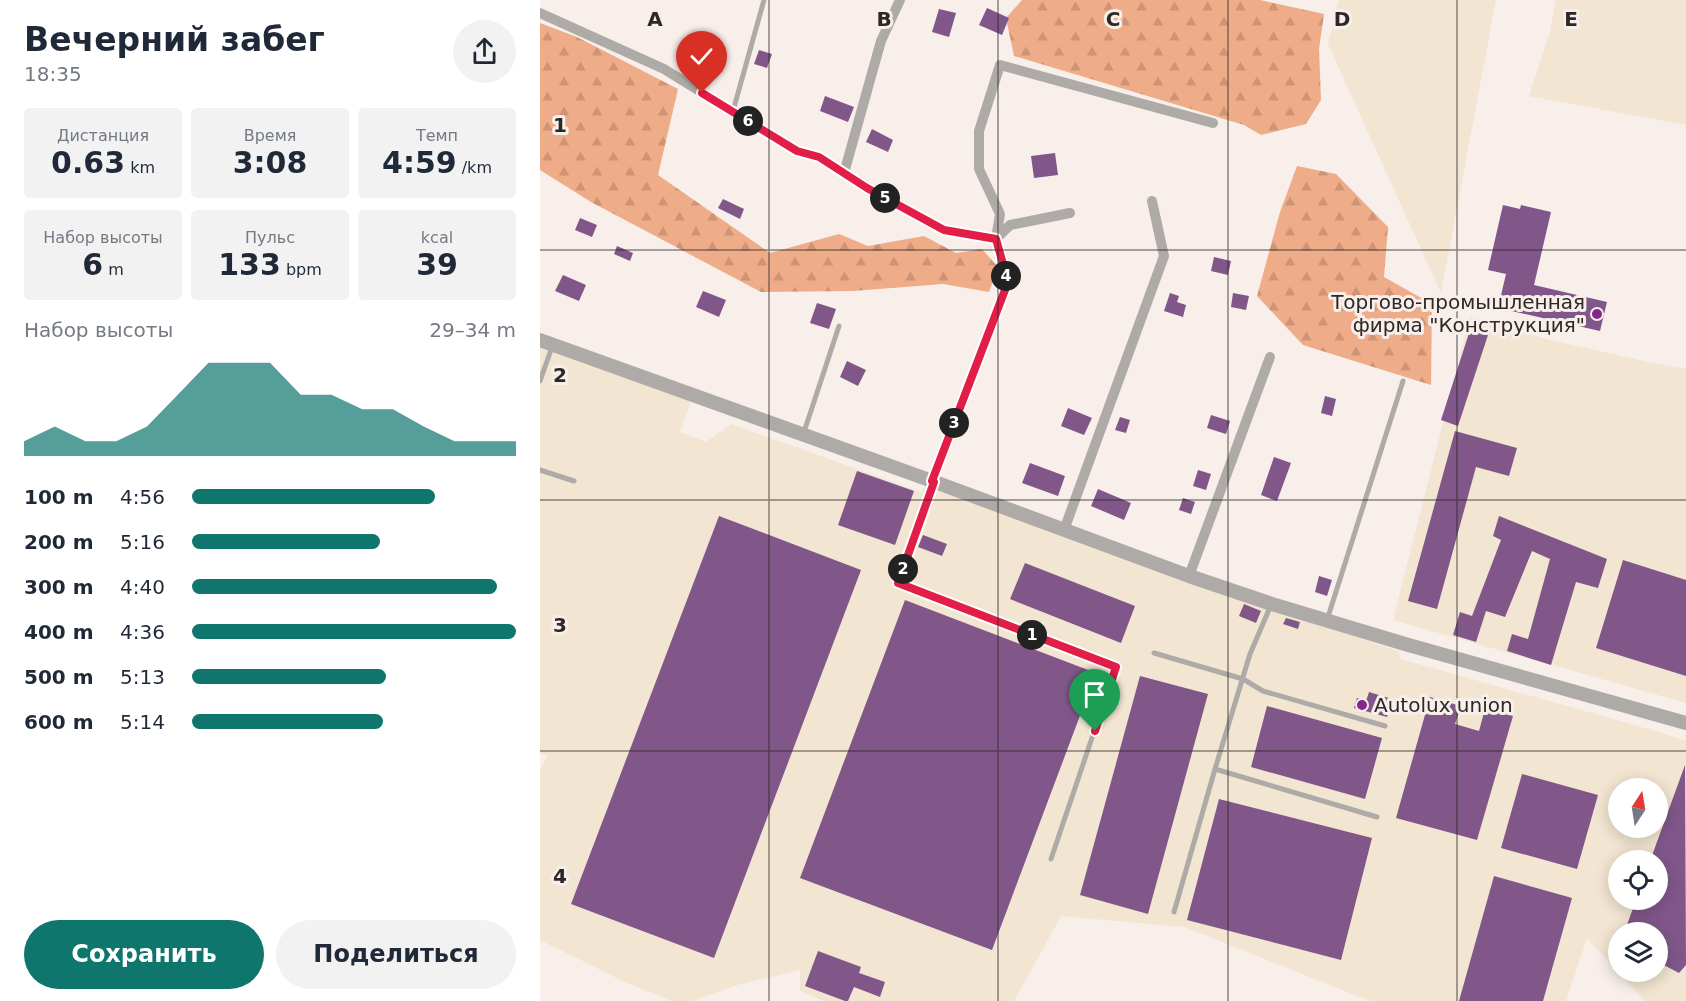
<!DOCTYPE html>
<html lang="ru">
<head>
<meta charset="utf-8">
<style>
  :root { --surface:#fff; --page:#f2f2f3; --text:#1f2937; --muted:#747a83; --accent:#0f766e }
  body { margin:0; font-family:"DejaVu Sans",sans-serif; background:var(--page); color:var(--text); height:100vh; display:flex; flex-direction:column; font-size:22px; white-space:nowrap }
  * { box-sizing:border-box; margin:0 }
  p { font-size:20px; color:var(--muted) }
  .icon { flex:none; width:33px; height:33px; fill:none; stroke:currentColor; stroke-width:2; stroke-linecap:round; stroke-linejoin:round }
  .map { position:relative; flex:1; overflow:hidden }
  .sheet { display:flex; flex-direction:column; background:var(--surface); width:540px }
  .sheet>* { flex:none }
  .needle { width:39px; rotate:12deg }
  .fabs { position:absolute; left:1068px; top:778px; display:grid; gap:12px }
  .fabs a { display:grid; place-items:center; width:60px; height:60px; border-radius:50%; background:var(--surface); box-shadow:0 3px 15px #0003; font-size:30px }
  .pin { position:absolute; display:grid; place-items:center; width:51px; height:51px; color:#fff; margin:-62px -26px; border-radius:50% 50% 50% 0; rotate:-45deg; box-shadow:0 0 6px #0007 }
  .pin .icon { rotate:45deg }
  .km { position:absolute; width:30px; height:30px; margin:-15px; border-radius:50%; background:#222; color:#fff; font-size:16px; line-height:30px; text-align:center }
  .round { display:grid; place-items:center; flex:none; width:63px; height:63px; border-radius:32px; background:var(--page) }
  .headline { display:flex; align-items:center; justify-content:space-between; height:102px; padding:0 24px }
  h1 { font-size:33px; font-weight:800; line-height:45px }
  .stats { display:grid; grid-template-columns:repeat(3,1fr); gap:9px; height:102px; padding:6px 24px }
  .stats div { display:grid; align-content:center; border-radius:6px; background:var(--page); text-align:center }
  .stats b { font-size:30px; font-weight:800 }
  .stats small { font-size:16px; font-weight:400 }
  .stats p { font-size:16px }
  .chart { height:168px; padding:12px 24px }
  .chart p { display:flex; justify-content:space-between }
  .chart svg { width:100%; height:108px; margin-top:6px; fill:var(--accent); opacity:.7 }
  .primary-button { display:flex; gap:12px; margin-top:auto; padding:12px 24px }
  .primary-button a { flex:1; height:69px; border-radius:36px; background:var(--accent); color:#fff; font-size:24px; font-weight:800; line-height:69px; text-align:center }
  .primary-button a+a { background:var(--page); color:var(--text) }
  ul { padding:0 24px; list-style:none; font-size:20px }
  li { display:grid; grid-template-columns:96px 72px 1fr; align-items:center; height:45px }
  li i { height:15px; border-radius:8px; background:var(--accent) }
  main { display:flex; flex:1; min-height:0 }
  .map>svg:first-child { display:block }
  .industrial { fill:#f2e5d1; fill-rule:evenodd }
  .forest { fill:url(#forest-firs) }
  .building { fill:#81578a }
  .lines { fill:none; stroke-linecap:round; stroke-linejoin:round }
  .service { stroke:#aeaaa8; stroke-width:5 }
  .minor { stroke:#aeaaa8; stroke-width:10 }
  .tertiary { stroke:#aeaaa8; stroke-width:14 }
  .route-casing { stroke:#fff; stroke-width:12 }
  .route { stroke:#e11d48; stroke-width:8 }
  .grid { fill:none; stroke:#2b2826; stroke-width:1.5; stroke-opacity:0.55 }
  .poi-dot { fill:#842590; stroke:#f8eeea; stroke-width:2 }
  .labels { text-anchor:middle; stroke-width:6; stroke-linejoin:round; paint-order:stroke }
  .poi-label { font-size:20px; fill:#2b2826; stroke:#f8eeea; text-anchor:end }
  .grid-label { font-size:20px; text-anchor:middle; font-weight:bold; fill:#2b2826; stroke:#f8eeea; stroke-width:6; stroke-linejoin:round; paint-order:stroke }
</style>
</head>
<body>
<main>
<section class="sheet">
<div class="headline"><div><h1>Вечерний забег</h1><p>18:35</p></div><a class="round"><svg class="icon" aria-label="share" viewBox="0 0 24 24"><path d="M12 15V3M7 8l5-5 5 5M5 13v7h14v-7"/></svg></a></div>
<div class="stats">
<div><p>Дистанция</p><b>0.63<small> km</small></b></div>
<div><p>Время</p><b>3:08</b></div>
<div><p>Темп</p><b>4:59<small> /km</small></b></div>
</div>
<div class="stats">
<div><p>Набор высоты</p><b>6<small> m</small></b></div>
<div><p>Пульс</p><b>133<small> bpm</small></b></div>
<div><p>kcal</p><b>39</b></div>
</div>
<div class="chart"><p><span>Набор высоты</span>29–34 m</p>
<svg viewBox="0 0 160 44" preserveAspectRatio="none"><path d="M0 44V38L10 32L20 38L30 38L40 32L50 19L60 6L70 6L80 6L90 19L100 19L110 25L120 25L130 32L140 38L150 38L160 38V44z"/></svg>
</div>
<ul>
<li><b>100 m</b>4:56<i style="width:75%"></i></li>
<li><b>200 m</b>5:16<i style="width:58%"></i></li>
<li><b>300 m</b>4:40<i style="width:94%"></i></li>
<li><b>400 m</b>4:36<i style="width:100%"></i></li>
<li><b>500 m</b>5:13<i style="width:60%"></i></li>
<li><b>600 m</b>5:14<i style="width:59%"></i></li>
</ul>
<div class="primary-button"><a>Сохранить</a><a>Поделиться</a></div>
</section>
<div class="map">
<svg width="1146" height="1001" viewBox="0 0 1146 1001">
  <defs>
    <pattern id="forest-firs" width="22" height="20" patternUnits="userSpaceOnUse" patternTransform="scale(1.5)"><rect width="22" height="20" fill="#efac88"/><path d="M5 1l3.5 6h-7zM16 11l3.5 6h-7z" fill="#cd9475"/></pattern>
  </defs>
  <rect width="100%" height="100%" fill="#f8eeea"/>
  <!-- industrial -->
  <path class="industrial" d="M799,0H956L901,293L788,44Z
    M1016,0H1146V125L989,96L1010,32Z
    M930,316L1006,339L1112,363L1146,369V703L853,620Z
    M0,347L151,400L140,432L166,442L191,424L381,492L386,485L622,572L858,651L861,659L1122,733L1146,741V1001H1105L1047,938L1026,1001H830L645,927L521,916L474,1001H283L260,991V970L197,985L152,1001H132L87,983L0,940V771L7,756L0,752ZM1078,789H1118V828H1078ZM1078,861H1118V900H1078ZM1078,933H1118V972H1078Z"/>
  <!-- forest -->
  <path class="forest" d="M482,0H720L784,14L779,49L781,100L766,124L721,135L704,125L474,56L466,18Z
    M0,23L37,37L138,89L118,175L230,253L299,234L328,246L384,236L416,253L442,249L458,267L449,292L403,284L313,291L221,292L51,202L0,170Z
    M757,166L796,174L848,227L844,277L892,304L891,385L763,345L717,296L740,212Z"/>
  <!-- building -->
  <path class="building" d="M447,8L469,18L462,35L439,25Z
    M399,9L416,13L409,37L392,32Z
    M219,50L232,54L227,68L214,64Z
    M285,96L314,107L308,122L280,111Z
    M332,129L353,140L348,152L326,142Z
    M515,153L518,175L494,178L491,156Z
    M183,199L204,209L200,219L178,208Z
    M963,205L980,209L981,205L1011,212L994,285L1067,302L1060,331L958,308L966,274L948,270Z
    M40,218L57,225L52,237L35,230Z
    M77,246L93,253L90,261L74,254Z
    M674,257L691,261L688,275L671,271Z
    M23,275L46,285L39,301L15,291Z
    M163,291L186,300L179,317L156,307Z
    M630,293L639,296L637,302L646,305L643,317L624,311Z
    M693,293L709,296L706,310L691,307Z
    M277,303L296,309L289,329L270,323Z
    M930,330L948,335L918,426L901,420Z
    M307,361L326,370L318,386L300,377Z
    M785,396L796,399L792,416L781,413Z
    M528,408L552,418L544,435L521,426Z
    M671,415L690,421L686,434L667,428Z
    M580,417L590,420L586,433L575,430Z
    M915,431L977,448L969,476L936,467L897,609L868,601Z
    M734,457L751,463L737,501L721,495Z
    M490,463L525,476L518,496L482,483Z
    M658,470L671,474L666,490L653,486Z
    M317,471L374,491L355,545L298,525Z
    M558,489L591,503L584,520L551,506Z
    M643,498L655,502L651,514L639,510Z
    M179,516L321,570L174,958L31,904Z
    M959,516L1067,559L1058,588L1036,582L1011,665L967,651L972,634L988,639L1010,559L992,551L965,617L946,611L936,642L913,635L920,612L932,616L961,540L953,536Z
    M383,535L407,544L402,556L378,547Z
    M1083,560L1146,580V676L1056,648Z
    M485,563L595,606L581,643L470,599Z
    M779,576L792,580L787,596L775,592Z
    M365,600L556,673L452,950L260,878Z
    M704,604L721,611L716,623L699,616Z
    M746,618L760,622L758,629L743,624Z
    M600,676L668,694L608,914L540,895Z
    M829,692L852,699L847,717L814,708L817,698L826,701Z
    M890,697L921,706L915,724L939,731L945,709L973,716L937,840L856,818Z
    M727,706L842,738L825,799L711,767Z
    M1145,765L1146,965L1139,973L1118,962V933H1084L1096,900H1118V861H1110Z
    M982,774L1058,795L1037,869L961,848Z
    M679,799L832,838L801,960L647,920Z
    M954,876L1032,898L1003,1001H919Z
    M278,951L321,967L319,973L345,982L340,997L314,987L308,1001H305L265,986Z"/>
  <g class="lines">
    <!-- service -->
    <path class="service" d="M193,111L224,0
      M0,381L12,347
      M264,432L299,326
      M0,470L34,481
      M394,484L358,583L576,667L511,859
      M731,605L710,654L675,769L837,817
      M787,620L863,381
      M614,653L703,679L723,691L845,726
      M634,912L675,769"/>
    <!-- minor -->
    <path class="minor" d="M0,13L124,69L257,151L279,157L327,187L404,230L456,239L470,225L530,213
      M304,173L341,41L360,0
      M392,481L468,282L456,239L460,214L439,169V131L460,65L673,123
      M524,530L624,256L612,201
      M649,576L730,357"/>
    <!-- tertiary -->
    <path class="tertiary" d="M0,340L395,482L649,576L732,604L865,644L1146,723"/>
  </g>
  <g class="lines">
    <defs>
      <path id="route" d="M162,93L257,151L279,157L327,188L404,230L456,239L468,282L392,481L394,482L358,583L576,667L555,731"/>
    </defs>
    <!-- route casing -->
    <use href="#route" class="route-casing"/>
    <!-- route -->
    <use href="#route" class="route"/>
  </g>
  <!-- grid -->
  <path class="grid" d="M229,0V1001M458,0V1001M688,0V1001M917,0V1001M0,250H1146M0,500H1146M0,751H1146"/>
  <!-- markers -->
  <g class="poi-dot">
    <circle cx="1057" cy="314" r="6"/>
    <circle cx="822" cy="705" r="6"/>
  </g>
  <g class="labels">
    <!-- poi labels -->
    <g class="poi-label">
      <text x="1045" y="309">Торгово-промышленная<tspan x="1045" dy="23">фирма "Конструкция"</tspan></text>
      <text x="834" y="712" text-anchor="start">Autolux union</text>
    </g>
  </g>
  <g class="grid-label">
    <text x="115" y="26">A</text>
    <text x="344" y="26">B</text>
    <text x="573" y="26">C</text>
    <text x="802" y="26">D</text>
    <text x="1031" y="26">E</text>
    <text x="20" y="132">1</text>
    <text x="20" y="382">2</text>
    <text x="20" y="632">3</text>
    <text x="20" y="883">4</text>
  </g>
</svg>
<div class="fabs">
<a><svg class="needle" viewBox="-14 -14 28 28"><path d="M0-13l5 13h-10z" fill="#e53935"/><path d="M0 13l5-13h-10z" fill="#747a83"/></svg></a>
<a><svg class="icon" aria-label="locate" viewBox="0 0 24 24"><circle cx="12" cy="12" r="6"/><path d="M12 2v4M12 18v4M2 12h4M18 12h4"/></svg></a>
<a><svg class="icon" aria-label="layers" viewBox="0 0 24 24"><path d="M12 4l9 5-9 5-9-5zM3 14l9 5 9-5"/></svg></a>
</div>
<div class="pin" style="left:555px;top:731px;background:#1e9e55"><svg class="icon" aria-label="arrive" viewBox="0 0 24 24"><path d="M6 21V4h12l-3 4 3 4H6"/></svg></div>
<div class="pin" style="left:162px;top:93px;background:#d93025"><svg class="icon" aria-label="check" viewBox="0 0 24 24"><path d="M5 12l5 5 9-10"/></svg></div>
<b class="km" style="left:492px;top:635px">1</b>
<b class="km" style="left:363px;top:569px">2</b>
<b class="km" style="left:414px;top:423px">3</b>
<b class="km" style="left:466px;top:276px">4</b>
<b class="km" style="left:345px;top:198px">5</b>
<b class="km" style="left:208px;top:121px">6</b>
</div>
</main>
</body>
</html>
